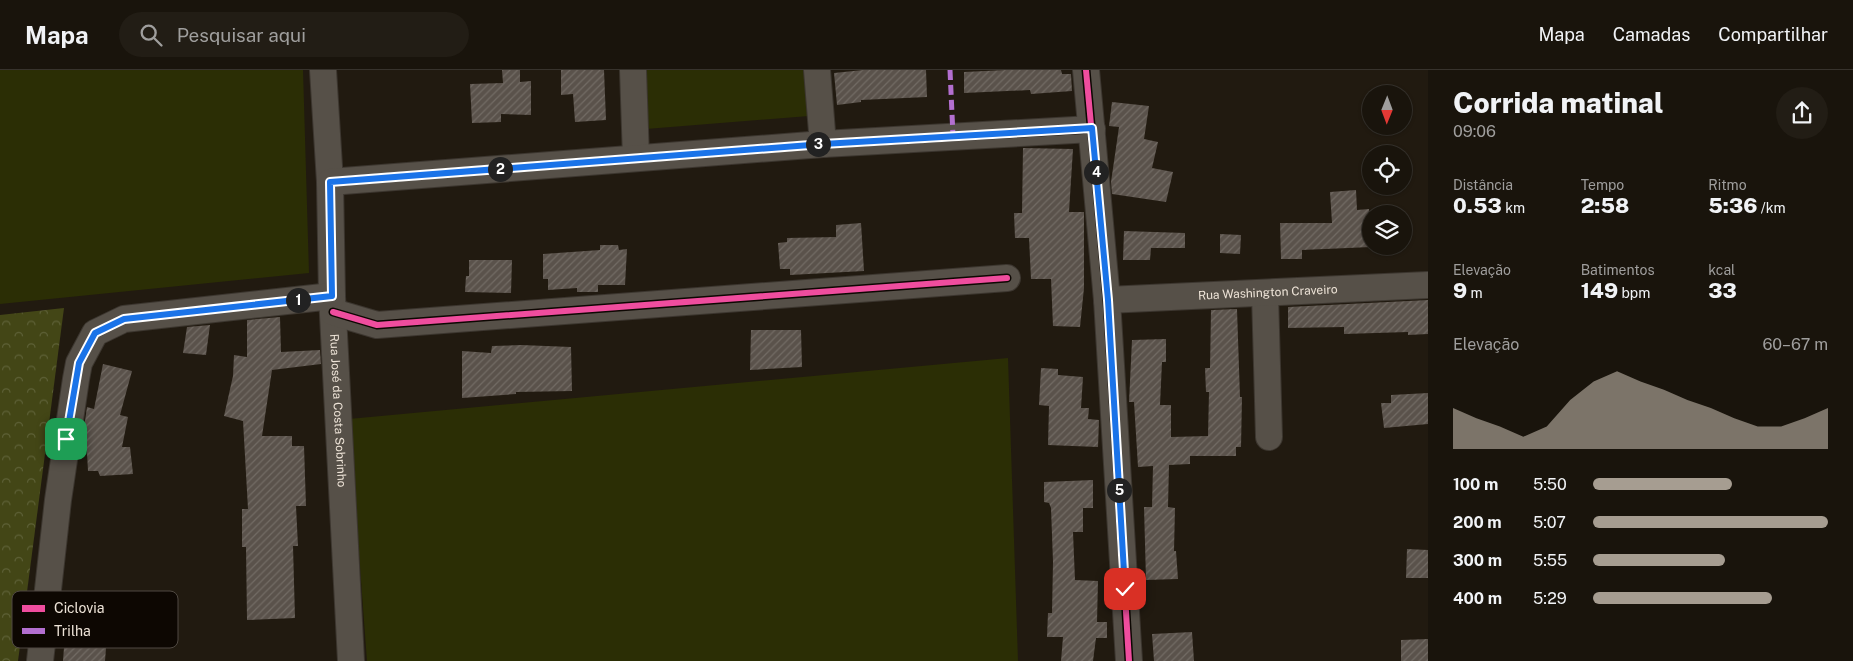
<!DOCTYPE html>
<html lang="pt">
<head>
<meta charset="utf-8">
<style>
  :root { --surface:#19140c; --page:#221d15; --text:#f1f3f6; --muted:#9f9e9d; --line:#37332d; --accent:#a69d91 }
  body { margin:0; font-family:"Public Sans",sans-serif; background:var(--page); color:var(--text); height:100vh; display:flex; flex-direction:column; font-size:19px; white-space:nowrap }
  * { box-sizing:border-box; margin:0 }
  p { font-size:16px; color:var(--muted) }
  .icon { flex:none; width:28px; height:28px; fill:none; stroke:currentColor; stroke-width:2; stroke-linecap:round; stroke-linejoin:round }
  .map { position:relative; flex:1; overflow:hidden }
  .panel { display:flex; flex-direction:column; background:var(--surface); width:425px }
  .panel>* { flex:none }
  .needle { width:32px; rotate:181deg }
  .controls { position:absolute; left:1362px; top:15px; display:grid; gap:10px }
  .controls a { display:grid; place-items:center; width:50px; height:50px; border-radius:50%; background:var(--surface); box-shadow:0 1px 4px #0004,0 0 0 1px var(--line); font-size:25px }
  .pin { position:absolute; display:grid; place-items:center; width:42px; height:42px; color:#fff; margin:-21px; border-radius:10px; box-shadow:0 2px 8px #0006 }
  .km { position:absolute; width:25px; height:25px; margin:-12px; border-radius:50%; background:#222; color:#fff; font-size:14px; line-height:25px; text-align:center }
  .round { display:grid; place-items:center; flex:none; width:52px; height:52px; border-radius:26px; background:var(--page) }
  .overview { display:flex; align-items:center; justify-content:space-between; height:85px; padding:0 25px }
  h1 { font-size:28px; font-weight:800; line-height:38px }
  .metrics { display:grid; grid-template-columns:repeat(3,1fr); gap:8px; height:85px; padding:5px 25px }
  .metrics div { display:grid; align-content:center }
  .metrics b { font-size:21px; font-weight:800 }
  .metrics small { font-size:14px; font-weight:400 }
  .metrics p { font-size:14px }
  .chart { height:140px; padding:10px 25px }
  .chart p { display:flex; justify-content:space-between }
  .chart svg { width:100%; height:90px; margin-top:5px; fill:var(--accent); opacity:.7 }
  ul { padding:0 25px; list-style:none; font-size:16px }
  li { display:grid; grid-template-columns:80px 60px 1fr; align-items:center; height:38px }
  li i { height:12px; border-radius:6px; background:var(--accent) }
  header { display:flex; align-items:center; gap:30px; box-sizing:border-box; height:70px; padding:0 25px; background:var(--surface); border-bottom:1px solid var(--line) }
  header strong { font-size:24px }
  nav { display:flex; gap:28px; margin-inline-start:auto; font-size:18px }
  .search { width:350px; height:45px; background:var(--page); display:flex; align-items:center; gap:12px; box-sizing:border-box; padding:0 18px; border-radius:28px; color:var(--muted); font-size:19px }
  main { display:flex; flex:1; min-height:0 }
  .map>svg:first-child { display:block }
  .grass { fill:#2b2e05 }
  .forest { fill:url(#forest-crowns) }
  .building { fill:url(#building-hatch) }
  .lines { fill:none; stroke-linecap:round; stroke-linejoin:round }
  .minor-casing { stroke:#3c362f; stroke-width:28 }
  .minor { stroke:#565048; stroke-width:26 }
  .quiet { stroke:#b36fd0; stroke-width:5; stroke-dasharray:10 5; stroke-linecap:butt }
  .cycleway-casing { stroke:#0d0702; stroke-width:9 }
  .cycleway { stroke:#ef4d9e; stroke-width:6 }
  .route-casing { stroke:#fff; stroke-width:10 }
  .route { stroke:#1a73e8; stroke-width:6 }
  .labels { text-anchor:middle; stroke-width:5; stroke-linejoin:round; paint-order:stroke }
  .street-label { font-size:12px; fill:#ede3d7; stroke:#0d0702 }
  .key { fill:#0d0702; stroke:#504942; stroke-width:1 }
  .key-label { font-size:14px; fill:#ede3d7 }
</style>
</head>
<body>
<header>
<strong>Mapa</strong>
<div class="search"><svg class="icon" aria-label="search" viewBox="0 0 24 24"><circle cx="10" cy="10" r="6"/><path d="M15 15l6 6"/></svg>Pesquisar aqui</div>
<nav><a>Mapa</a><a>Camadas</a><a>Compartilhar</a></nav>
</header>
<main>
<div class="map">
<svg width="1428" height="591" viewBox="0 0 1428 591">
  <defs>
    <pattern id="forest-crowns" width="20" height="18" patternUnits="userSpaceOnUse" patternTransform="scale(1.25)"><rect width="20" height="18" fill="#434616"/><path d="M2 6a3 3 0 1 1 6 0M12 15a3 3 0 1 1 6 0" fill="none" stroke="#5e6137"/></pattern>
    <pattern id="building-hatch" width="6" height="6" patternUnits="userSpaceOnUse" patternTransform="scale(1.25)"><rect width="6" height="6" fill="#5a524b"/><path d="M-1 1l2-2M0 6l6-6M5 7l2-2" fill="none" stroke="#726b64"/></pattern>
  </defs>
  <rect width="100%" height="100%" fill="#211a10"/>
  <!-- grass -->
  <path class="grass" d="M0,0H303L309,203L0,234Z
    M642,0H806L809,46L646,59Z
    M1008,288L1018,591H367L349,349Z"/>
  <!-- forest -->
  <path class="forest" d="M64,238L18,591H0V245Z"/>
  <!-- building -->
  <path class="building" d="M502,0H520V12L531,11V45L501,44V52L472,53L470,14L503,13Z
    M561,0H604L606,50L575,52L573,24L561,25Z
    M863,0H926L927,27L861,30V32L837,35L834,3Z
    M1006,0H1061L1062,4H1071L1072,21L1031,24L1030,20L964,23V2Z
    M1112,32L1149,36L1144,69L1158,72L1152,98L1173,102L1166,132L1112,124L1111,112L1119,57L1109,56Z
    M1023,78L1073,79L1069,142H1084V218L1080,257L1053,256L1051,209H1031L1029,168H1015L1014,143H1022Z
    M1356,120L1357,140L1369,139L1371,177L1302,180V189H1281L1280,153H1332L1330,122Z
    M861,153L864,201L790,205V199H780L778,173L787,172V168L836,167V155Z
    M1124,161L1185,163V178H1151L1150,190H1123Z
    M1220,164L1241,165L1240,184L1220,183Z
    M600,175H618L619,180L627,179L625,215H598V222H577V218L548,220V209H543V184L600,180Z
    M469,190H512L511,223L465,222L466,206H469Z
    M1428,230V264L1408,265V262L1344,264V257L1288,258V237Z
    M1237,239L1240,327H1242L1241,377H1236V386H1190V394L1169,395L1168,437L1175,438L1174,481H1176L1178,509L1146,510L1144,437H1152L1153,396L1138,397L1134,332H1129L1132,270L1166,269V292H1162L1160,335H1171V367L1208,366L1209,322H1206L1205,298H1210L1211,240Z
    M280,247L281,282L320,280L321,294L272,300L262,366H292V376H304L306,436H296L298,476H293L295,548L247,550L246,477H242V439H248L243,351L224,346L233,306L234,285L247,287V250Z
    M210,255L206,285L183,283L187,257Z
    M751,260H801L802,297L750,300Z
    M521,275L571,277L572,321L516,322V324L462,328V281L491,283L492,276Z
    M103,294L132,301L120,345L128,347L122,377H130L133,404L100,406L98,401H88L86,365H83L87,337L94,339Z
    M1041,298L1058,299V305L1083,307L1081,338H1089L1088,349L1099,350L1098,377L1048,375L1049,336L1039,335Z
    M1428,323V354L1384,358L1381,333H1391V325Z
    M1093,410V438H1083V462H1073L1075,510L1098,511L1097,552H1107V568H1096L1093,591H1061L1063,567H1047L1048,543H1052L1053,492L1051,438L1049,433L1044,432V412Z
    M1407,479L1428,480V508H1406Z
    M1192,562L1194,591H1154L1152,564Z
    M65,564L107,565L105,591H63Z
    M1428,569V591H1401V570Z"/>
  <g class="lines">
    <defs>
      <g id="minor">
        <path id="s1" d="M323,0L330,112L332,226L351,591"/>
        <path d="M633,0L636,88"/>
        <path d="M817,0L823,74"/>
        <path d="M1086,0L1107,230L1129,591"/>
        <path d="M330,112L823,74L1092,59"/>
        <path d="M1265,224L1269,367"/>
        <path id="s2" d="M1107,230L1428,215"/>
        <path d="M333,242L377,255L1007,208"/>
        <path d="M40,591L58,430L76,309L79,293L95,263L124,249L332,226"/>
      </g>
    </defs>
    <!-- minor casing -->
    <use href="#minor" class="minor-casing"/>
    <!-- minor -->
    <use href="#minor" class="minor"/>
    <!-- quiet -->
    <path class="quiet" d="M950,0L953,66"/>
    <defs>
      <path id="cycleway" d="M1086,0L1107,230L1129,591
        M330,112L823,74L1092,59
        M333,242L377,255L1007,208"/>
    </defs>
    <!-- cycleway casing -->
    <use href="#cycleway" class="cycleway-casing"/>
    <!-- cycleway -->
    <use href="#cycleway" class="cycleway"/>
  </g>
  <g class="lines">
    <defs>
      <path id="route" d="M66,369L79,293L95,263L124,249L332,226L330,112L823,74L1092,58L1108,230L1125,519"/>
    </defs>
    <!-- route casing -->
    <use href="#route" class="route-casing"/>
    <!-- route -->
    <use href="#route" class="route"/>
  </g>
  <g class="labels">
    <!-- street labels -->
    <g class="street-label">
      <text dy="4" stroke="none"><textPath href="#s2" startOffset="161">Rua Washington Craveiro</textPath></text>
      <text dy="4" stroke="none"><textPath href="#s1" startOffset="341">Rua José da Costa Sobrinho</textPath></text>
    </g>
  </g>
  <!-- legend -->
  <rect x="12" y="521" width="166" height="57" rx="8" class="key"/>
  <rect x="22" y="535" width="23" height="7" fill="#ef4d9e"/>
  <rect x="22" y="558" width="23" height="6" fill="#b36fd0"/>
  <g class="key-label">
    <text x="54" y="543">Ciclovia</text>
    <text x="54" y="566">Trilha</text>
  </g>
</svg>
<div class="controls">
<a><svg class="needle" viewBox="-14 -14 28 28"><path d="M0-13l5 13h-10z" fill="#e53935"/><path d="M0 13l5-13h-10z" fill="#9f9e9d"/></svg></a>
<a><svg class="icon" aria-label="locate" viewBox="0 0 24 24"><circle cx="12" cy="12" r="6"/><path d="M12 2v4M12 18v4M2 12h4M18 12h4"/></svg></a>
<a><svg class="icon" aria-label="layers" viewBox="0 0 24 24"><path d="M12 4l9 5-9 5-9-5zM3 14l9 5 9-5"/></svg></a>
</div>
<div class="pin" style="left:66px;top:369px;background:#1e9e55"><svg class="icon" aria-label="arrive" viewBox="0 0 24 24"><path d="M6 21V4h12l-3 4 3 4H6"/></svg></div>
<div class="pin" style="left:1125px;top:519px;background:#d93025"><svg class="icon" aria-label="check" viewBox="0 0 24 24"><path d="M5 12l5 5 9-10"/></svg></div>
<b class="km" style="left:298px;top:230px">1</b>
<b class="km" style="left:500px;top:99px">2</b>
<b class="km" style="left:818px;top:74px">3</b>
<b class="km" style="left:1096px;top:102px">4</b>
<b class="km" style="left:1119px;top:420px">5</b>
</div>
<section class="panel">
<div class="overview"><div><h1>Corrida matinal</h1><p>09:06</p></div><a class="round"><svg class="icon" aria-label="share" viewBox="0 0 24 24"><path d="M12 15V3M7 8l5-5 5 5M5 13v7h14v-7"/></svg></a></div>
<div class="metrics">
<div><p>Distância</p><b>0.53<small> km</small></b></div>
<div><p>Tempo</p><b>2:58</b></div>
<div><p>Ritmo</p><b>5:36<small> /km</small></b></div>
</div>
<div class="metrics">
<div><p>Elevação</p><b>9<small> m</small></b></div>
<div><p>Batimentos</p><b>149<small> bpm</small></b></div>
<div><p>kcal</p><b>33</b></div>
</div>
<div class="chart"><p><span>Elevação</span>60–67 m</p>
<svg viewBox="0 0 160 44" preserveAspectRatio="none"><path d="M0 44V24L10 29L20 33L30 38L40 33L50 20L60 11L70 6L80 11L90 15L100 20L110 24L120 29L130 33L140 33L150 29L160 24V44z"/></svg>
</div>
<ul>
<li><b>100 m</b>5:50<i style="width:59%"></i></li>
<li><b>200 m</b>5:07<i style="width:100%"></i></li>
<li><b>300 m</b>5:55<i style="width:56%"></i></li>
<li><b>400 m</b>5:29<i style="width:76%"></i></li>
</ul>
</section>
</main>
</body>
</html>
